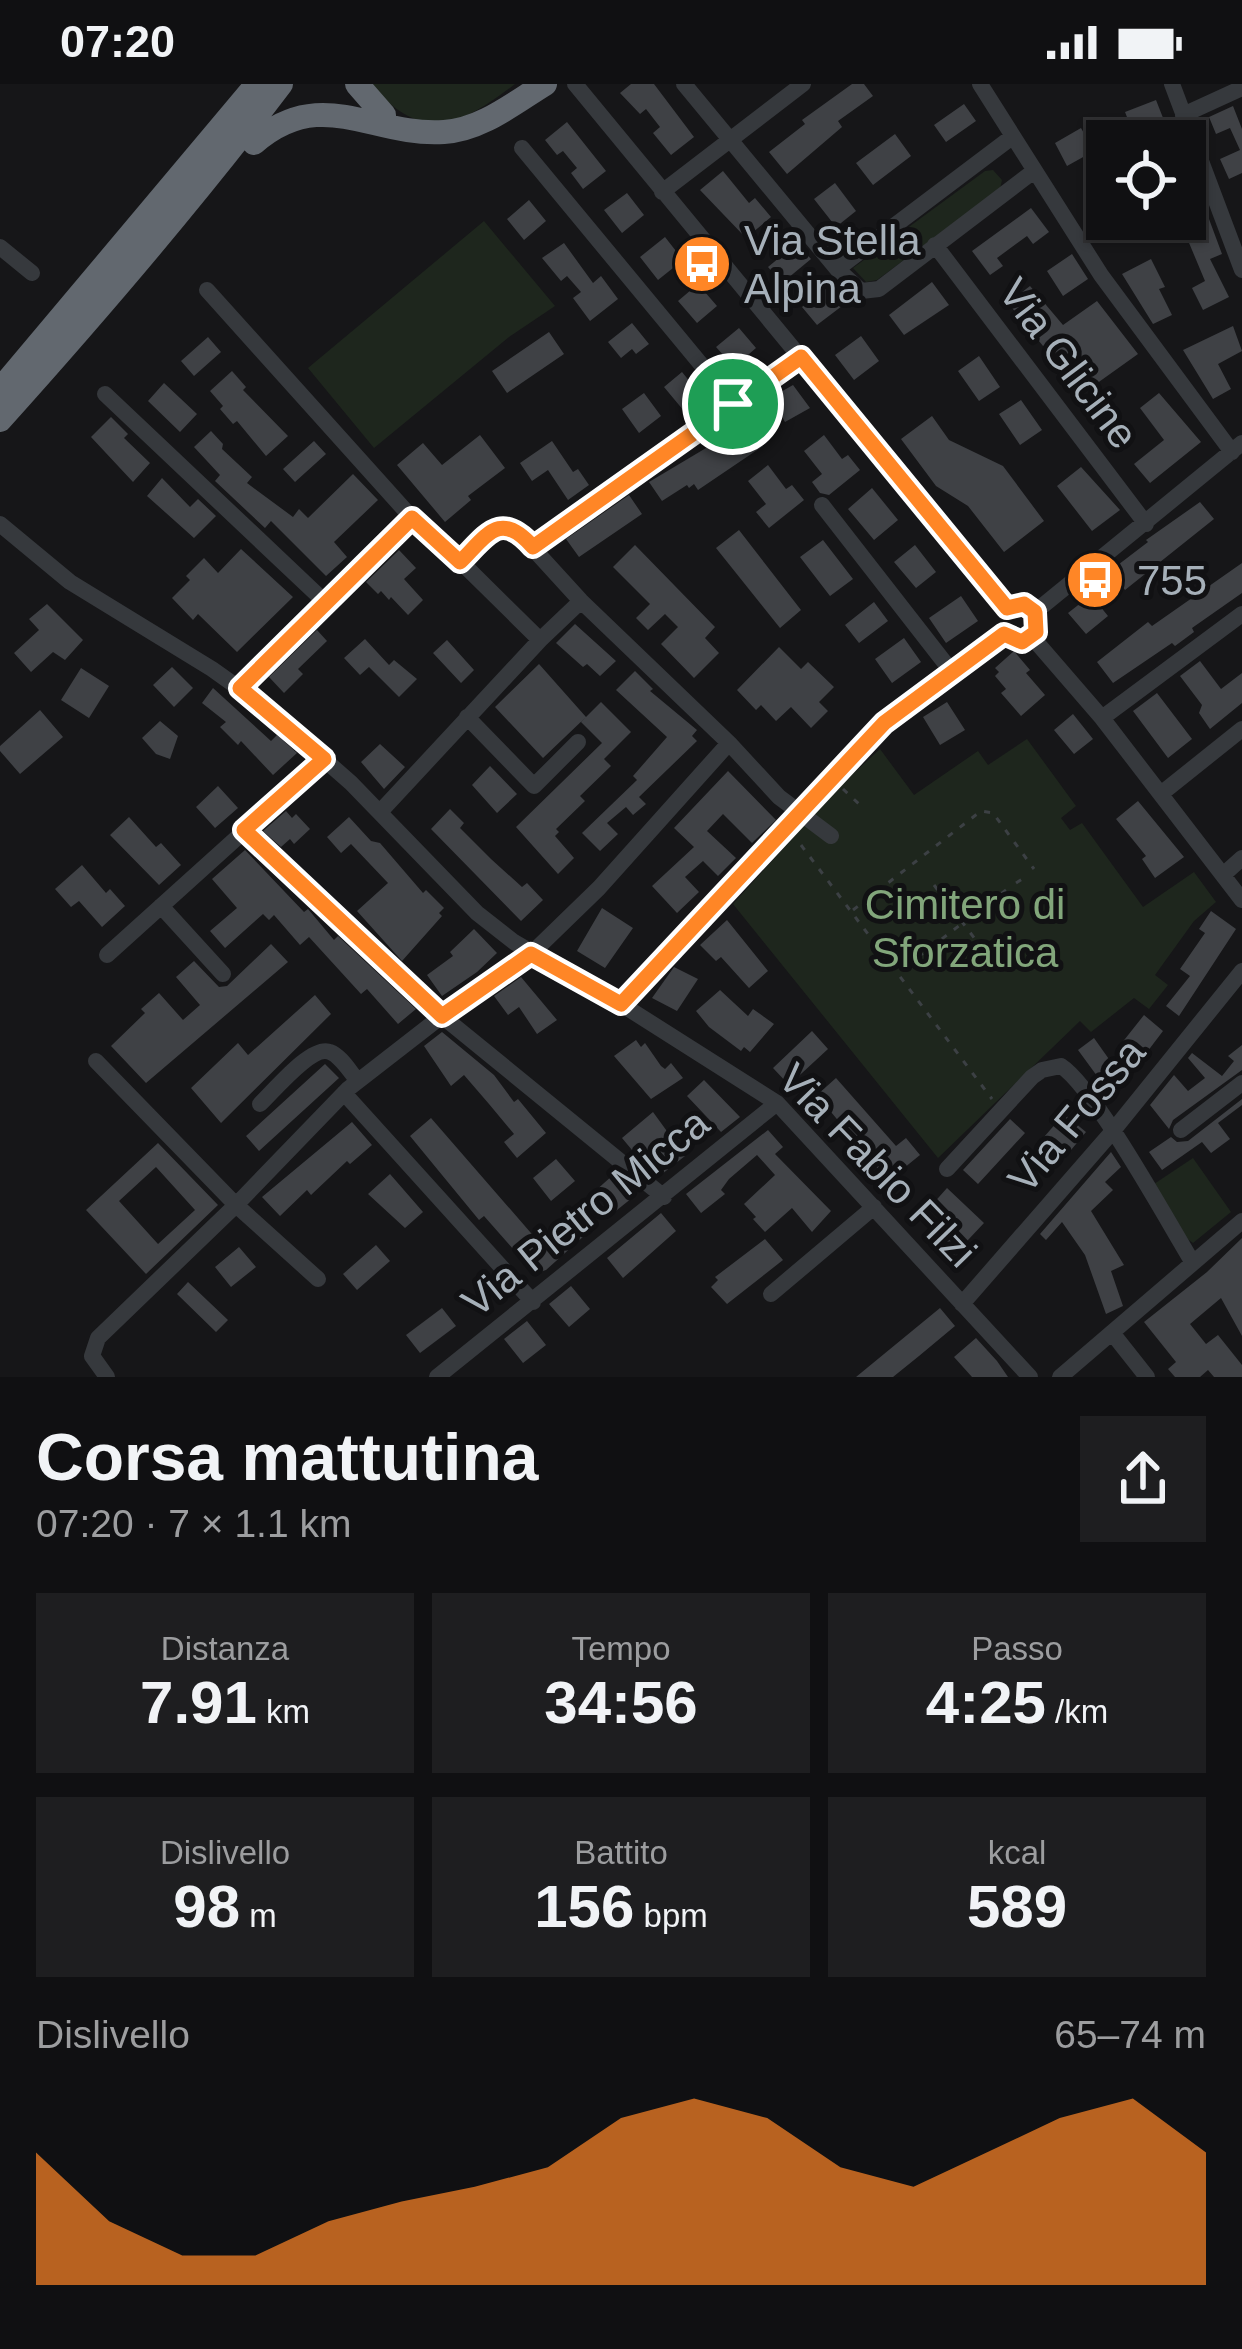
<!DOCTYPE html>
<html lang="it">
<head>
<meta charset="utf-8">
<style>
  :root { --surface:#101012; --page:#1e1e20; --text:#f1f3f6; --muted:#9c9d9f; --line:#303032; --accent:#ff8626 }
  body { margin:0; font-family:Helvetica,sans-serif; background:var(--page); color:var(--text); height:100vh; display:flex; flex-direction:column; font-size:45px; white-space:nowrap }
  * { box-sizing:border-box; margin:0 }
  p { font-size:39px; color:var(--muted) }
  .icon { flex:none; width:66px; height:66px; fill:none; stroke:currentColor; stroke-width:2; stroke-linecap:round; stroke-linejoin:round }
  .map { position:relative; height:1293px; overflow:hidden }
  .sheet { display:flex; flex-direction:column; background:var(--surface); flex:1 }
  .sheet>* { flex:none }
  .buttons { position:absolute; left:1086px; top:36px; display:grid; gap:24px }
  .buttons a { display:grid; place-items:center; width:120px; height:120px; border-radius:0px; background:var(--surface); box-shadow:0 3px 9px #0004,0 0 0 3px var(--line); font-size:60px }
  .pin { position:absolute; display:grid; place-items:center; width:102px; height:102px; color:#fff; margin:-51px; border:6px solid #fff; border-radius:50%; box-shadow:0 3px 12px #0007 }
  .round { display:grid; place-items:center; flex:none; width:126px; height:126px; border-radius:0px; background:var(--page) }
  .overview { display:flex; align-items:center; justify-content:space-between; height:204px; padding:0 36px }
  h1 { font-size:66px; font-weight:600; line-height:90px }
  .metrics { display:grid; grid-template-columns:repeat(3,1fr); gap:18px; height:204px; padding:12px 36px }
  .metrics div { display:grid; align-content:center; border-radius:0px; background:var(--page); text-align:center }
  .metrics b { font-size:60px; font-weight:600 }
  .metrics small { font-size:33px; font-weight:400 }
  .metrics p { font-size:33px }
  .chart { height:336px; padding:24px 36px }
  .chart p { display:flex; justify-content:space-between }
  .chart svg { width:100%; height:216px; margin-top:12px; fill:var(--accent); opacity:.7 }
  .status { display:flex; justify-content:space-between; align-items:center; height:84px; padding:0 60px; background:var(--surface); direction:ltr }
  .status svg { height:33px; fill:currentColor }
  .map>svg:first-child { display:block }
  .green { fill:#1e261d }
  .building { fill:#3f4145; fill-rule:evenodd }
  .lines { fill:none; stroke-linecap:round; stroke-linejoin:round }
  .path { stroke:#3c4044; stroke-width:3; stroke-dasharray:6 9; stroke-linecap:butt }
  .minor { stroke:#36393d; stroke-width:16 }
  .highway { stroke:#62686f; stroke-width:24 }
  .route-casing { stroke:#fff; stroke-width:24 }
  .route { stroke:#ff8626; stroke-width:15 }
  .labels { text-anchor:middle; stroke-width:10; stroke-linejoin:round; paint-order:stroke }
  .poi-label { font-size:42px; fill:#a6b0b9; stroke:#111113; text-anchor:start }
  .street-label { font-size:42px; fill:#a6b0b9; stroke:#111113 }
  .park-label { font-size:42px; fill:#82a67b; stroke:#111113 }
</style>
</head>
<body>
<div class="status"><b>07:20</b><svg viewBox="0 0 49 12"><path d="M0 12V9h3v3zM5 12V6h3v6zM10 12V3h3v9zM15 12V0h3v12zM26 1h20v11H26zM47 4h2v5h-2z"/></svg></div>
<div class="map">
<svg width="1242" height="1293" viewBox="0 0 1242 1293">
  <rect width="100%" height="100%" fill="#161618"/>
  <!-- green -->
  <path class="green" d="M371,0H515C460,43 421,60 371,0Z
    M993,86L1002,96L1000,105L877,196L866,198L853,184L985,87Z
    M484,137L555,222L509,253L374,364L308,284Z
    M1027,655L1076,722L1061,734L1070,746L1082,739L1143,823L1194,788L1216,818L1194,837L1155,891L1168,901L1149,925L1134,914L1091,948L1080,937L938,1074L733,820L842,700L880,665L914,711L978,667L988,681Z
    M1193,1074L1231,1128L1193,1159L1182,1151L1151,1102Z"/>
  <!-- building -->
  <path class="building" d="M631,0H654L694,53L671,71L653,49L660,43L646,25L640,30L620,9Z
    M852,0H864L873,12L838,37L842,43L787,90L769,68L805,40L802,36Z
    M1156,16L1167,44L1136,56L1125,28Z
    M964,20L976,37L946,58L934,41Z
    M1233,22L1242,45V89L1229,95L1220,75L1240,66L1230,44L1216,50L1209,33Z
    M567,38L606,87L583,105L571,89L577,84L563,67L557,71L545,56Z
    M1081,44L1094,67L1067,82L1055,59Z
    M895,50L911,72L873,101L856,79Z
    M723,87L749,119L755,114L771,133L746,154L700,106Z
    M1185,92L1205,135H1209L1222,170L1210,175L1229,213L1203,226L1192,204L1205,197L1179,135H1185Z
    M835,99L856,127L836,143L814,115Z
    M627,109L644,131L622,149L604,126Z
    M529,116L546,137L524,156L507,135Z
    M1031,124L1049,148L1033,160L1027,152L997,174L1003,182L990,191L972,167Z
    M665,153L683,176L658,196L640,173Z
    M564,159L593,199L601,192L618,215L590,237L573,214L581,208L567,192L561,197L542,174Z
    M797,159L811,175L782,199L768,183Z
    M1072,170L1088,195L1063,212L1047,187Z
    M1151,175L1165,203L1159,205L1172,231L1153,240L1122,190Z
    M932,198L949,221L904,251L889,231Z
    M698,200L717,222L697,239L678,217Z
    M832,200L846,219L817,241L802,223Z
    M1030,202L1063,241L1097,217L1138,270L1082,310L1008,219Z
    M632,239L649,260L636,270L632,265L621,274L608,258Z
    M1233,242L1242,267L1218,280L1231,305L1213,315L1183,266Z
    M739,244L756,264L734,283L716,263Z
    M549,248L564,270L507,309L492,287Z
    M861,252L879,277L854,296L835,271Z
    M208,253L221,268L194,292L181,277Z
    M979,272L1000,303L979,317L958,287Z
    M232,287L246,303L243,306L288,352L266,372L237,337L233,340L220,325L223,322L210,307Z
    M682,288L704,315L684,327L664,303Z
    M164,299L197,330L180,348L148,317Z
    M793,301L810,324L785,338L778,326L772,329L765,317Z
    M644,309L661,332L639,349L622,325Z
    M1159,309L1201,358L1150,399L1134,380L1164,356L1140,324Z
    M1021,316L1042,346L1020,361L999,330Z
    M932,332L949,356L1003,382L1044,437L1004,468L968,422L936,402L901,355Z
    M111,333L128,350L124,354L150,379L133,398L91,353Z
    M748,339L763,362L698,406L694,400L689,404L687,401L662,417L649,398Z
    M211,347L223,360L222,365L252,393L247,399L293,433L299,425L308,434L353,390L378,416L334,458L347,473L326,492L271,437L265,444L215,397L220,391L194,363Z
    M480,351L505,384L468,412L471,416L445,438L397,381L423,359L442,381Z
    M824,351L842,375L848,371L860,386L829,411L820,409L812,398L822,390L804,367Z
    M314,357L326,370L295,398L283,385Z
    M552,357L573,388L578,385L589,401L568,416L548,386L532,397L520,379Z
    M768,381L786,405L792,401L804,416L769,444L756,428L766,420L748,397Z
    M1081,383L1120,426L1092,447L1057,402Z
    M162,394L190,423L198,415L216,432L194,454L147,412Z
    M872,404L898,436L874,456L848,425Z
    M629,411L642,430L579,473L566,455Z
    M1200,418L1214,435L1125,506L1110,487L1148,458L1146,456Z
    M739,446L801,526L780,544L716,464Z
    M823,456L853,495L830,512L800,473Z
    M635,461L715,543L705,554L719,569L694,594L661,560L678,543L665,530L648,546L636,534L650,520L613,483Z
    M915,461L936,488L916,504L894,478Z
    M241,465L293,513L237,568L198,530L193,536L172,514L190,496L186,492L204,474L218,489Z
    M399,466L416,484L404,495L423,516L408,531L391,513L389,516L381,507L378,510L366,498Z
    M1242,479V509L1192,544L1194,548L1175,562L1172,559L1113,599L1097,578L1148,538L1152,542Z
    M1091,511L1108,532L1086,550L1068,529Z
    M961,512L978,537L946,559L929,534Z
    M874,518L888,537L859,559L845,541Z
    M47,520L83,556L65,576L53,568L31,588L14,569L39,546L29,535Z
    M575,540L616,577L600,592L587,580L583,583L556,559Z
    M317,546L327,557L298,585L303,590L284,609L269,593Z
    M904,554L921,578L892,599L875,575Z
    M365,555L389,581L394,576L417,595L399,613L369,583L360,591L344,574Z
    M447,556L474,586L461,599L433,569Z
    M779,563L801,585L808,578L834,603L819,618L828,627L811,644L791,623L776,637L761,621L756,626L737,606Z
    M1014,567L1030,586L1026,589L1045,611L1021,632L1001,609L1006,605L995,592L999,588L995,584Z
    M1200,577L1221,605L1242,589V619L1210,645L1199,629L1202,621L1180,592Z
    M539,580L586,633L543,674L495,623Z
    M172,583L193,604L174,623L153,601Z
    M81,584L109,602L89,634L61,616Z
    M635,587L653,605L650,607L697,646L692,652L697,657L639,713L646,720L633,731L626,723L607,739L618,750L600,767L582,749L637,696L633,692L667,653L616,606Z
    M213,604L271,657L277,651L297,669L273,691L241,657L238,661L220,643L226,638L202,619Z
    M1157,609L1192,655L1168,674L1133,627Z
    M601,618L631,648L604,675L611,682L580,712L585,717L556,745L559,748L555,752L574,774L558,790L516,743L602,659L581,638Z
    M947,618L965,646L940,661L923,633Z
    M40,626L63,653L20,690L0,667V662Z
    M1073,630L1093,655L1074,670L1054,646Z
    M160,637L178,652L170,675L156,670L142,654Z
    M380,660L405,683L384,705L361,678Z
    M490,682L517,710L497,729L472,701Z
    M728,687L776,736L752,759L723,730L707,747L736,774L718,792L703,777L685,793L699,808L677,829L652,802L694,763L674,744Z
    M218,702L238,724L215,744L196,723Z
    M1138,717L1184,773L1155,794L1142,775L1146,772L1116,735Z
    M450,725L464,739L460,744L491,775L522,803L527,799L543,816L521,837L431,745Z
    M286,727L292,734L296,730L310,745L294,760L290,755L281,763L263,747Z
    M129,733L156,763L161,759L181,781L159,801L110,751Z
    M349,733L371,757L380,759L423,809L426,806L444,824L439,829L442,832L402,877L357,827L388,799L351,760L341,769L327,753Z
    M245,766L304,828L308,825L334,856L338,852L416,925L398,940L367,905L361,910L309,853L300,861L274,831L269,836L263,830L225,864L210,847L237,824L212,795Z
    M82,781L106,809L110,805L125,822L102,843L79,817L71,823L55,805Z
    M602,824L633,844L605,884L577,867Z
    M1211,827L1236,845L1179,932L1166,922L1190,892L1180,885L1205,849L1199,845Z
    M727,836L768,887L749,904L721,873L716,877L700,861Z
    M474,845L497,869L477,888L442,912L427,891L453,872L450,868Z
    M271,860L288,878L146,999L111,962L145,929L141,925L159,909L183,936L200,921L176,893L194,877L219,903L227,902Z
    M674,883L698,895L677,927L652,914Z
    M521,893L557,936L537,950L519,923L508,931L494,912Z
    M720,906L748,932L753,925L774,940L750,968L744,963L741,967L709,943L696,927Z
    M315,911L331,930L221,1039L191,1004L238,959L248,971Z
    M1144,931L1163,947L1141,976L1121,960Z
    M812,947L828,965L789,1001L773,984Z
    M442,948L494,991L514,1018L518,1015L546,1049L517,1074L504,1058L514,1050L489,1020L464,991L451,1002L424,962Z
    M1094,954L1123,995L1108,1007L1078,966Z
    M636,956L641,963L645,959L661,982L665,985L671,979L683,994L651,1015L614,972Z
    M1242,961V986L1173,1036L1169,1045L1150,1021L1174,991L1188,1007L1205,994L1188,974L1192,969L1222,992L1234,977L1228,972Z
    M325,980L339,994L259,1067L246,1052Z
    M836,994L896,1062L906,1054L920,1071L888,1097L817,1011Z
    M704,996L740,1033L721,1048L687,1012Z
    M1242,1015V1021L1218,1039L1230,1055L1211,1069L1202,1058L1162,1086L1149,1068L1171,1053L1177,1058L1188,1057Z
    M653,1028L685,1072L662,1090L643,1064L632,1066L622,1054Z
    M1064,1030L1086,1048L1066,1072L1044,1053Z
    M431,1034L537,1156L577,1122L594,1143L546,1186L540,1188L534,1181L530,1184L484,1132L479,1136L410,1052Z
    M1010,1035L1025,1049L978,1100L963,1086Z
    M352,1038L372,1061L350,1080L347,1077L311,1111L307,1106L280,1132L262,1113Z
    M768,1046L783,1063L775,1070L831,1127L812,1148L792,1124L765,1148L753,1135L756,1133L744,1120L775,1091L757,1071L729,1095L721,1106L725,1110L701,1129L686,1110Z
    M158,1059L218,1121L146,1190L86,1126ZM156,1083L195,1126L158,1160L119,1117Z
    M1111,1068L1121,1083L1105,1098L1113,1106L1091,1127L1124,1181L1111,1187L1123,1222L1106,1230L1085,1171L1062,1138L1046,1156L1040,1150Z
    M556,1075L575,1097L551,1117L533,1094Z
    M390,1090L423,1128L405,1144L368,1110Z
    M613,1091L632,1114L612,1130L594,1108Z
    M947,1104L984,1139L952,1173L933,1154L948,1138L931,1122Z
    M661,1129L676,1147L623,1194L607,1174Z
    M1242,1154V1252L1221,1214L1190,1240L1206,1260L1218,1251L1242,1281V1293H1214L1208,1286L1200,1293H1175L1168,1285L1176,1278L1144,1238L1207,1188Z
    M765,1155L783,1176L727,1220L711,1203L718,1196L715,1193Z
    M376,1161L390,1177L357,1206L343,1190Z
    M239,1163L256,1183L231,1203L215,1183Z
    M188,1198L228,1236L216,1248L177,1210Z
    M571,1202L590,1225L569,1243L549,1220Z
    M442,1224L456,1242L420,1269L406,1251Z
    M940,1224L955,1242L919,1272L893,1293H856Z
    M527,1237L546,1261L523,1279L504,1255Z
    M976,1254L997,1277L1008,1293H972L954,1273Z"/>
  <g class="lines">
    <!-- path -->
    <path class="path" d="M843,705L859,720
      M801,761L992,1015
      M1016,799L1024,794
      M934,801L994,880
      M853,826L981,727L993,729L1034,785
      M918,873L1006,806"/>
    <!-- minor -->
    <path class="minor" d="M575,0L1007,524
      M684,0L837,185
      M980,0L1101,191L1232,368
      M1172,0L1242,186
      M1183,31L1242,4
      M1012,53L837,185L861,207L879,205L1034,87
      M522,64L733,319
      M662,108L803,0
      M935,161L1146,440
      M0,163L32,189
      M207,206L412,434
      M105,310L325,518
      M822,421L952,588
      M0,440L70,498L212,585L261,620L351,699L477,829L514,858L621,920L777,1019L1030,1293
      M533,463L801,273
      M581,517L540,556L461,478L491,448L507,442L518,448L581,517L729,659L779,713L831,752
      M1035,528L1242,359
      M1032,553L1102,634L1242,816
      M240,604L412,434L461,478
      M467,633L534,702L578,658
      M1102,634L1242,530
      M1162,709L1242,645
      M380,728L540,556
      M244,746L442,932L664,1113
      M1223,791L1242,774
      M161,822L223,890
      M107,871L324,675
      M621,920L884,639L1004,550
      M96,977L236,1121L318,1195
      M344,1009L533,1218
      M260,1020C274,1007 312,960 330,968C341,972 350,988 358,997
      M1181,1046L1242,999
      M947,1085L1032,993L1042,986L1061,982C1094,1003 1168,1138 1193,1179
      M771,1210L874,1123
      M962,1220L1112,1048L1242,887
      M1113,1250L1147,1293
      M107,1293L92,1272L98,1254L236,1121L348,1005L442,932L531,870L599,804L729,659
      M437,1293L777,1019
      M1060,1293L1242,1137"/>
    <!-- highway -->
    <path class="highway" d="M357,0L384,31
      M254,59C322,0 372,53 444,48C481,46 514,19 545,0
      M0,306L257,0
      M0,336C98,227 193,116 281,0"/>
  </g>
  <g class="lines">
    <defs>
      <path id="route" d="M801,273L1007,524L1024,520L1035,528L1036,548L1022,558L1004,550L884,639L621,920L531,870L442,932L244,746L324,675L240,604L412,434L460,478C488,450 500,426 533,463Z"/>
    </defs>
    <!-- route casing -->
    <use href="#route" class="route-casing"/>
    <!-- route -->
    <use href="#route" class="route"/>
  </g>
  <!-- icons -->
  <defs>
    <symbol id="bus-disc" viewBox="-11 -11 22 22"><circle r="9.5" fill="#ff8626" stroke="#111113"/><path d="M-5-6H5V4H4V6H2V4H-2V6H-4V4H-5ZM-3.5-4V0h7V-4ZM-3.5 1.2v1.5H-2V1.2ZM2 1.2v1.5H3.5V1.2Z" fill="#fff"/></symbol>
  </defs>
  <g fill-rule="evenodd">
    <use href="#bus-disc" x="669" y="147" width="66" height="66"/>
    <use href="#bus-disc" x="1062" y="463" width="66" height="66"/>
  </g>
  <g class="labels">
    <!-- poi labels -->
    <g class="poi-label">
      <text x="744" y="171">Via Stella<tspan x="744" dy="48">Alpina</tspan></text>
      <text x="1137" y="511">755</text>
    </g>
    <!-- street labels -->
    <g class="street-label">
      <text transform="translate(1069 279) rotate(53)" y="15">Via Glicine</text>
      <text transform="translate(1076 1031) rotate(-50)" y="15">Via Fossa</text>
      <text transform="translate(878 1081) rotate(46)" y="15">Via Fabio Filzi</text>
      <text transform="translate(585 1128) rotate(-39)" y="15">Via Pietro Micca</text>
    </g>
    <!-- park labels -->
    <g class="park-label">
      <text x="965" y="835">Cimitero di<tspan x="965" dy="48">Sforzatica</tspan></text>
    </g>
  </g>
</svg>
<div class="buttons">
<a><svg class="icon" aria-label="locate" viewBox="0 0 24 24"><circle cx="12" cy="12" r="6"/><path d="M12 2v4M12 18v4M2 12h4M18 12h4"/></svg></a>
</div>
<div class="pin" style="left:733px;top:320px;background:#1e9e55"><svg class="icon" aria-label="arrive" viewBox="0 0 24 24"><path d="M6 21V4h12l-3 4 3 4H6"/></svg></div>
</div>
<section class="sheet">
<div class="overview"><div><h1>Corsa mattutina</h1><p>07:20 · 7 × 1.1 km</p></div><a class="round"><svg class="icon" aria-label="share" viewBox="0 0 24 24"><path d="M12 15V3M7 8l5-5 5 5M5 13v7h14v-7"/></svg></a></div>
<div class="metrics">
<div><p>Distanza</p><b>7.91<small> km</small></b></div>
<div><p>Tempo</p><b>34:56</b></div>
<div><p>Passo</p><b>4:25<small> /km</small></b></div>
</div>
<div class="metrics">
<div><p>Dislivello</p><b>98<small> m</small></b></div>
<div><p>Battito</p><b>156<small> bpm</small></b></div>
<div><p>kcal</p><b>589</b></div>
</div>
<div class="chart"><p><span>Dislivello</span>65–74 m</p>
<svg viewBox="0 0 160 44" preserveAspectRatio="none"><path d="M0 44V17L10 31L20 38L30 38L40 31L50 27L60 24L70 20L80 10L90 6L100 10L110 20L120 24L130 17L140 10L150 6L160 17V44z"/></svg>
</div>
</section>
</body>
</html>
